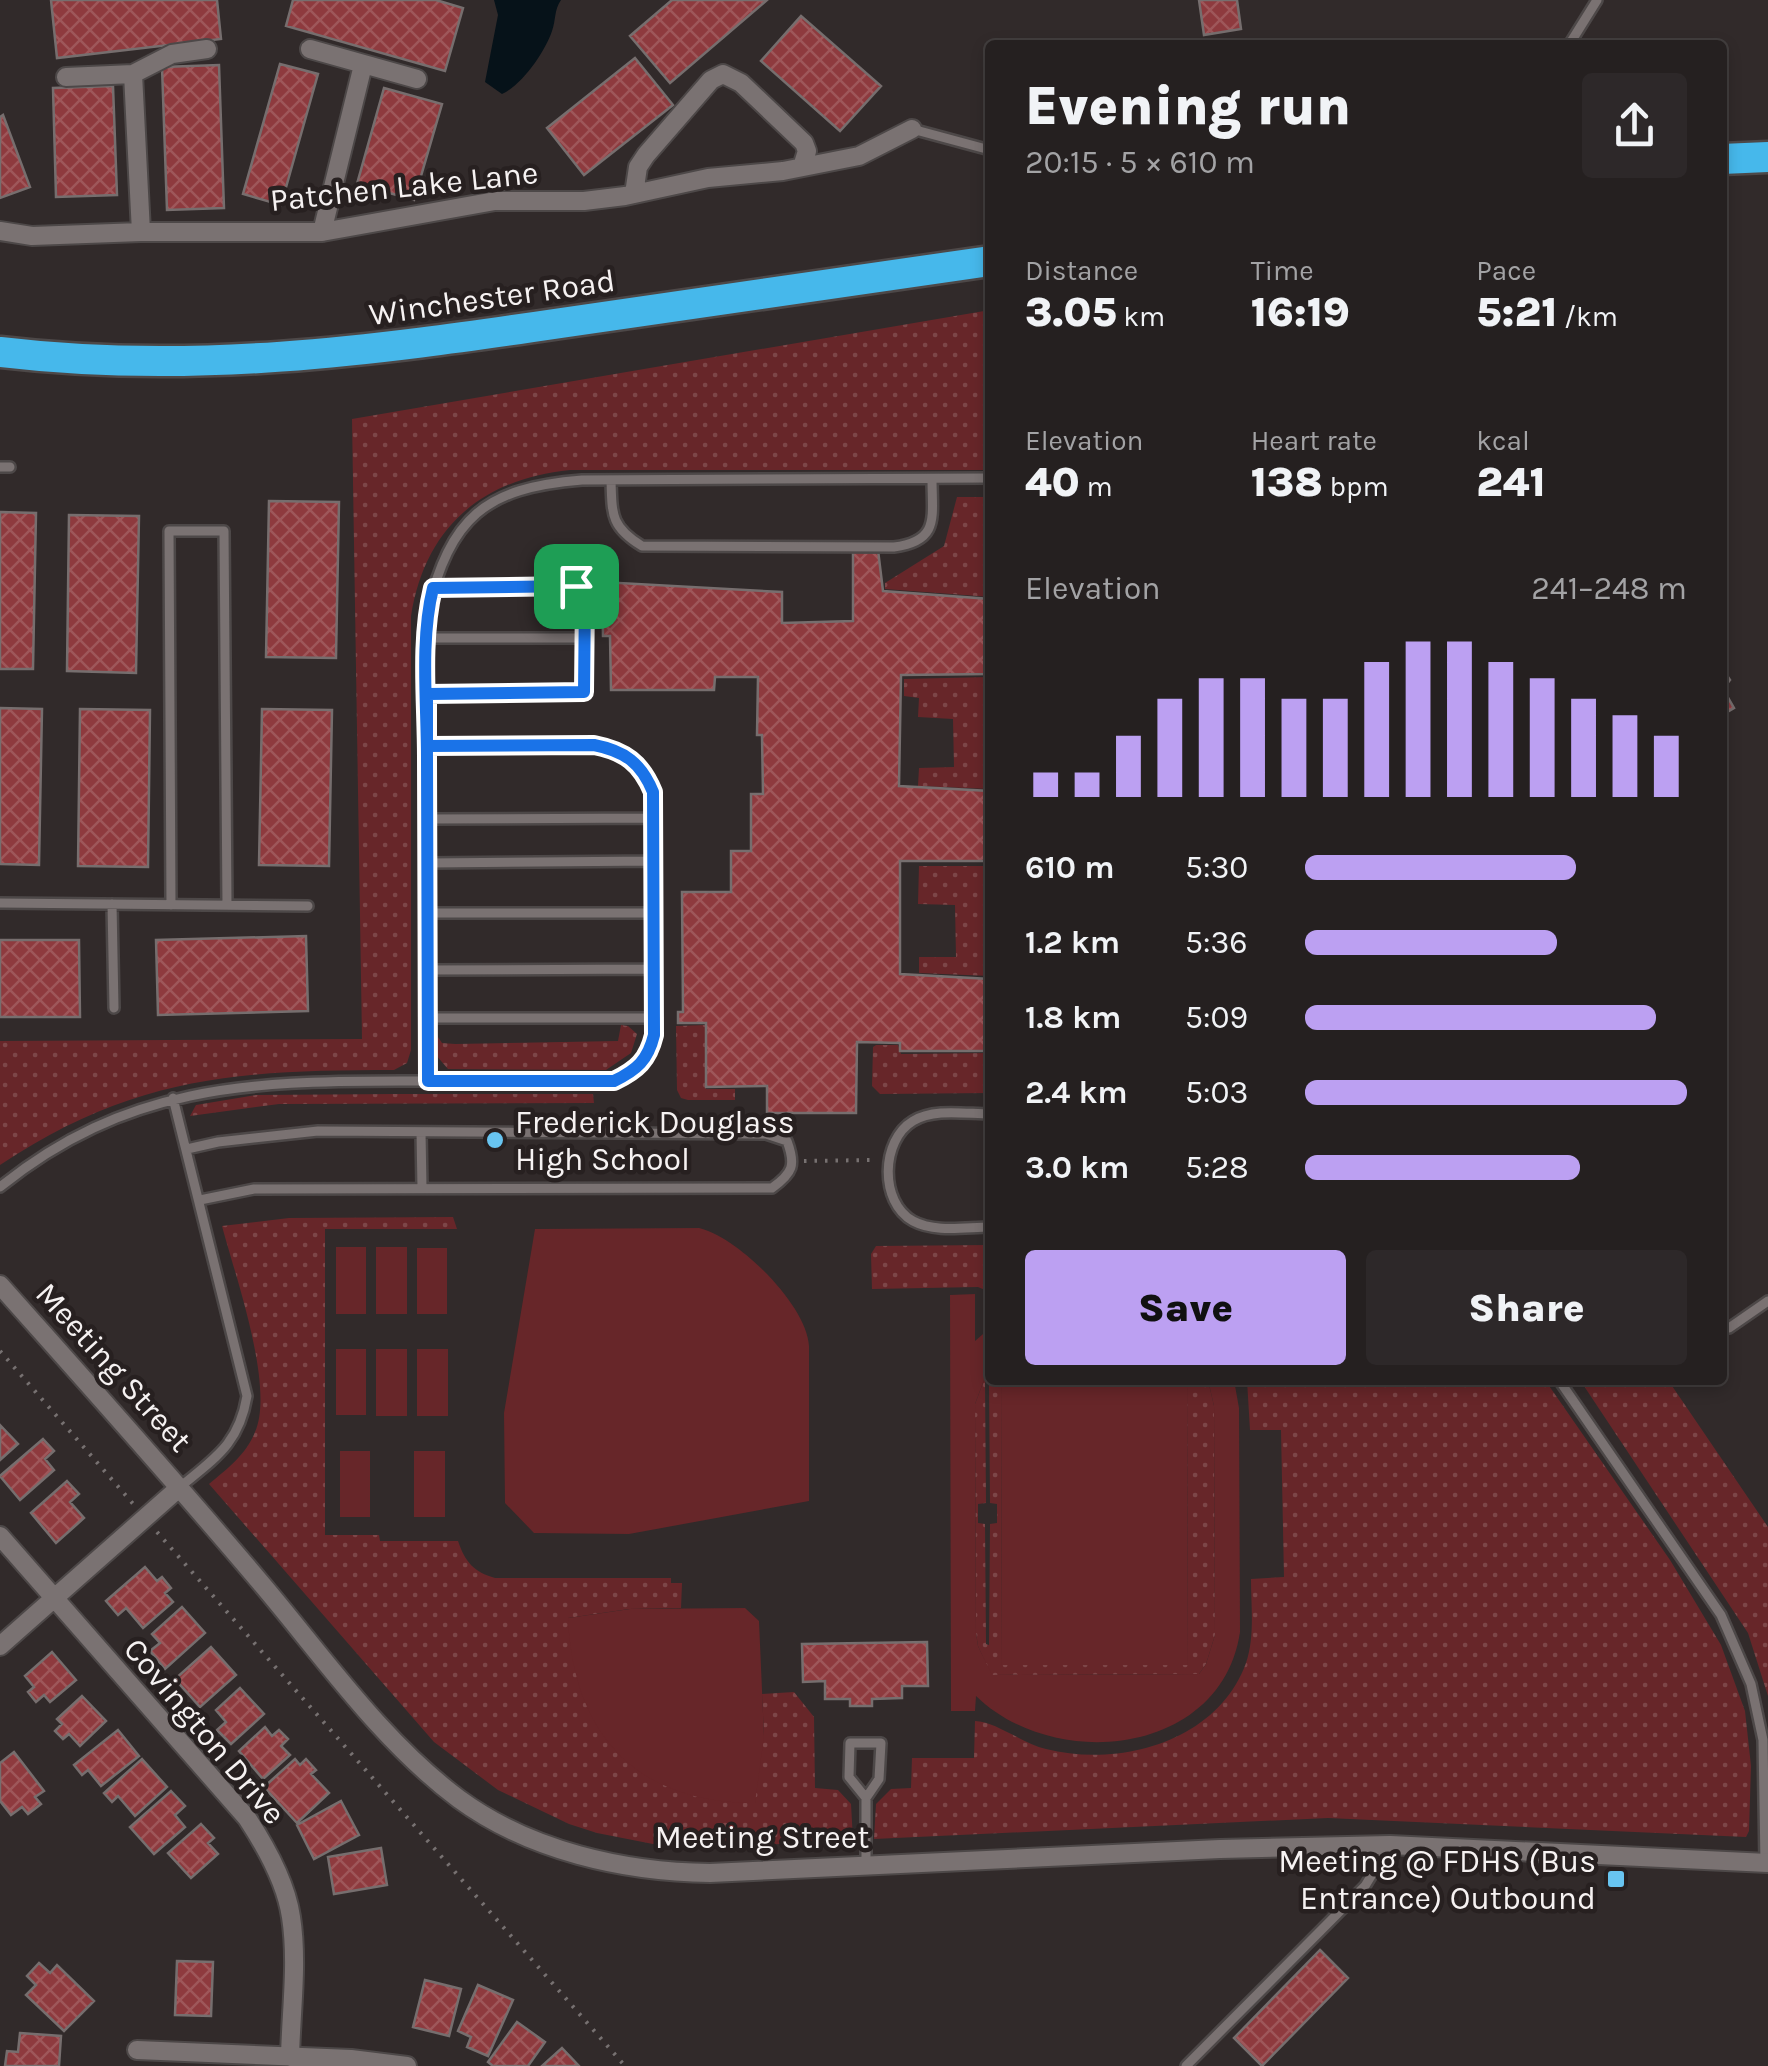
<!DOCTYPE html>
<html lang="en">
<head>
<meta charset="utf-8">
<style>
  :root { --surface:#252020; --page:#2d2829; --text:#f1f3f6; --muted:#a3a3a5; --line:#423e3e; --accent:#bca0f2 }
  body { margin:0; font-family:Karla,sans-serif; background:var(--page); color:var(--text); height:100vh; display:flex; flex-direction:column; font-size:38px; white-space:nowrap }
  * { box-sizing:border-box; margin:0 }
  p { font-size:32px; color:var(--muted) }
  .icon { flex:none; width:55px; height:55px; fill:none; stroke:currentColor; stroke-width:2; stroke-linecap:round; stroke-linejoin:round }
  .map { position:relative; flex:1; overflow:hidden }
  .details { position:absolute; left:985px; top:40px; width:742px; height:1345px; display:flex; flex-direction:column; background:var(--surface); border-radius:10px; box-shadow:0 5px 15px #0003,0 0 0 2px var(--line) }
  .details>* { flex:none }
  .pin { position:absolute; display:grid; place-items:center; width:85px; height:85px; color:#fff; margin:-42px; border-radius:20px; box-shadow:0 5px 15px #0006 }
  .round { display:grid; place-items:center; flex:none; width:105px; height:105px; border-radius:10px; background:var(--page) }
  .summary { display:flex; align-items:center; justify-content:space-between; height:170px; padding:0 40px }
  h1 { font-size:55px; font-weight:800; line-height:75px }
  .figures { display:grid; grid-template-columns:repeat(3,1fr); gap:15px; height:170px; padding:10px 40px }
  .figures div { display:grid; align-content:center }
  .figures b { font-size:42px; font-weight:800 }
  .figures small { font-size:28px; font-weight:400 }
  .figures p { font-size:28px }
  .chart { height:280px; padding:20px 40px }
  .chart p { display:flex; justify-content:space-between }
  .chart svg { width:100%; height:180px; margin-top:10px; stroke:var(--accent); stroke-width:6 }
  .cta { display:flex; gap:20px; margin-top:auto; padding:20px 40px }
  .cta a { flex:1; height:115px; border-radius:10px; background:var(--accent); color:#111; font-size:40px; font-weight:800; line-height:115px; text-align:center }
  .cta a+a { background:var(--page); color:var(--text) }
  ul { padding:0 40px; list-style:none; font-size:32px }
  li { display:grid; grid-template-columns:160px 120px 1fr; align-items:center; height:75px }
  li i { height:25px; border-radius:12px; background:var(--accent) }
  .map>svg:first-child { display:block }
  .grass { fill:url(#grass-dots); fill-rule:evenodd }
  .garden { fill:#672629 }
  .water { fill:#061219 }
  .building { fill:url(#building-cross-hatch); stroke:#766e6e; stroke-width:2.5 }
  .lines { fill:none; stroke-linecap:round; stroke-linejoin:round }
  .lane-casing { stroke:#4d4848; stroke-width:14 }
  .street-casing { stroke:#4d4848; stroke-width:22 }
  .highway-casing { stroke:#4d4848; stroke-width:35 }
  .path { stroke:#777171; stroke-width:4; stroke-dasharray:2.5 8; stroke-linecap:butt }
  .lane { stroke:#7a7272; stroke-width:9 }
  .street { stroke:#7a7272; stroke-width:18 }
  .highway { stroke:#46b8eb; stroke-width:30 }
  .route-casing { stroke:#fff; stroke-width:20 }
  .route { stroke:#1a73e8; stroke-width:12 }
  .poi-dot { fill:#68c4f0; stroke:#272020; stroke-width:4 }
  .labels { text-anchor:middle; stroke-width:9; stroke-linejoin:round; paint-order:stroke }
  .street-label { font-size:32px; fill:#f6f2f2; stroke:#272020 }
  .poi-label { font-size:32px; fill:#f6f2f2; stroke:#272020; text-anchor:start }
</style>
</head>
<body>
<div class="map">
<svg width="1768" height="2066" viewBox="0 0 1768 2066">
  <defs>
    <pattern id="grass-dots" width="8" height="8" patternUnits="userSpaceOnUse" patternTransform="scale(2.5)"><rect width="8" height="8" fill="#672629"/><path d="M2 2h.1M6 6h.1" fill="none" stroke="#7d4648" stroke-width="1.8" stroke-linecap="round"/></pattern>
    <pattern id="building-cross-hatch" width="8" height="8" patternUnits="userSpaceOnUse" patternTransform="scale(2.5)"><rect width="8" height="8" fill="#8e3a3e"/><path d="M0 0l8 8M0 8l8-8" fill="none" stroke="#9e575a"/></pattern>
  </defs>
  <rect width="100%" height="100%" fill="#312a2a"/>
  <!-- grass -->
  <path class="grass" d="M990,310V470H570C482,479 425,527 411,616V1050L407,1063L394,1070C239,1070 134,1076 0,1165V1041L362,1039L352,419Z
    M957,497H990V597L885,589V583L944,546Z
    M990,677V789L918,786L919,768L954,767L953,719L918,717L919,698L904,696V679Z
    M919,866H990V976L919,973V957H956L955,905L918,904Z
    M621,1025L628,1026L637,1034L631,1053L606,1070L448,1069L435,1054L436,1034L442,1043L455,1044L618,1041Z
    M705,1025L706,1089H735V1100H688L681,1098L677,1090L676,1026Z
    M876,1045H898L901,1054L990,1053V1093L880,1094L872,1086L873,1047Z
    M395,1094H593L594,1103L279,1104L190,1116L196,1105L256,1095Z
    M453,1217L457,1229H325V1535H379L380,1541H458C465,1562 474,1572 495,1578H671V1583H682L681,1608L629,1609L568,1618L764,1736L762,1694L794,1692L814,1717L815,1788L838,1790L851,1804L853,1840L705,1848L653,1844L597,1833L569,1824L498,1790L434,1742L209,1484C227,1469 246,1455 255,1432C275,1387 235,1275 222,1226L289,1218Z
    M990,1245V1292L978,1287L872,1289L871,1254L876,1246Z
    M990,1364V1380H1001L1002,1665L1188,1664L1187,1380H1208L1214,1406L1215,1635L1206,1664L1199,1674L991,1675L978,1646L976,1633L975,1404ZM985,1382H989L990,1503L997,1504V1523L990,1524L989,1645L986,1644L985,1524L978,1523V1504L986,1503Z
    M1247,1380H1545L1670,1560L1721,1645L1745,1711L1751,1766L1749,1831L1746,1837L1328,1818L874,1839L876,1804L891,1789L911,1788L912,1758H974L975,1721C995,1721 1023,1744 1046,1749C1120,1768 1218,1741 1246,1663C1255,1637 1251,1606 1251,1579L1284,1577L1281,1430H1250Z
    M1580,1380H1668L1768,1527V1696L1748,1633Z"/>
  <!-- garden -->
  <path class="garden" d="M699,1228C738,1237 807,1305 809,1346V1501L629,1534L534,1533L505,1503L504,1413L535,1229Z
    M336,1247H366V1314H336Z
    M376,1247H407V1314H376Z
    M417,1248H447V1314H417Z
    M975,1294V1341L990,1328V1364L975,1404L976,1633L978,1646L992,1675L1199,1674L1206,1664L1215,1635L1214,1406L1208,1380H1234L1239,1408L1240,1632C1222,1755 1055,1773 976,1696L975,1711H951L950,1295Z
    M336,1349H366V1415H336Z
    M376,1349H407V1416H376Z
    M417,1349H448V1416H417Z
    M1001,1380H1187L1188,1665H1002Z
    M340,1451H370V1517H340Z
    M414,1451H445V1517H414Z
    M745,1608L759,1621L764,1736L755,1803C636,1803 573,1734 568,1618L630,1609Z"/>
  <!-- water -->
  <path class="water" d="M494,0H561C554,10 556,20 552,31C545,52 522,85 502,94L485,82L498,15Z"/>
  <!-- building -->
  <path class="building" d="M51,0H217L221,39L57,58Z
    M293,0H436L463,8L445,71L286,26Z
    M672,0H767L670,83L630,36Z
    M1199,0H1237L1241,29L1204,35Z
    M801,16L881,86L840,131L761,61Z
    M635,58L673,105L584,175L547,128Z
    M280,64L318,74L281,205L243,194Z
    M219,65L224,208L167,210L162,67Z
    M113,86L117,195L56,197L53,88Z
    M384,88L442,104L414,200L357,184Z
    M3,115L30,187L0,198V117Z
    M269,501L339,502L336,658L266,657Z
    M0,512L36,513L33,669H0Z
    M69,515L139,516L136,673L67,671Z
    M853,550H878L883,591L990,599V674L901,675L899,786L990,791V861H900V974L990,979V1051H900V1043L857,1042L856,1113H767V1086L706,1087V1023H678V1012H683L682,892H731V851H751V794H763L762,735H757L758,677H715L714,690H611L610,636H603L602,582L782,592V623L853,621Z
    M1722,668L1730,680L1723,689L1734,708L1722,715Z
    M0,708L42,709L39,865L0,864Z
    M80,709L150,710L148,867L78,866Z
    M262,709L332,710L329,866L259,865Z
    M306,936L308,1011L158,1015L156,940Z
    M0,940H79L80,1017H0Z
    M0,1425L18,1444L0,1460Z
    M43,1439L54,1451L45,1459L54,1470L20,1500L0,1476Z
    M67,1481L79,1494L70,1502L84,1518L56,1543L31,1513Z
    M145,1567L157,1581L162,1577L171,1588L165,1593L173,1602L143,1628L126,1608L118,1615L106,1601Z
    M182,1607L205,1633L165,1669L150,1651L160,1643L152,1634Z
    M927,1642L928,1686H902V1698L872,1699V1706H850V1699H825V1681L803,1682L802,1644Z
    M211,1647L236,1675L200,1707L175,1679Z
    M52,1652L76,1680L50,1702L44,1695L36,1702L28,1692L34,1687L25,1676Z
    M240,1688L264,1714L231,1744L217,1730L226,1722L216,1710Z
    M82,1696L106,1721L80,1746L69,1734L63,1739L55,1731L62,1724L57,1719Z
    M265,1727L272,1736L279,1730L288,1739L281,1746L290,1755L263,1779L239,1751Z
    M118,1730L139,1756L101,1786L88,1770L82,1775L74,1765Z
    M14,1752L44,1791L35,1797L41,1804L28,1814L22,1807L11,1815L0,1801V1763Z
    M142,1759L167,1787L135,1816L118,1796L112,1802L104,1793Z
    M295,1759L300,1765L306,1759L316,1770L311,1774L329,1793L297,1823L264,1787Z
    M171,1791L185,1806L175,1815L185,1827L154,1854L130,1827Z
    M341,1801L359,1835L314,1859L297,1825Z
    M201,1824L214,1838L208,1843L218,1854L191,1878L168,1853Z
    M381,1848L387,1885L334,1894L328,1857Z
    M1320,1950L1348,1978L1262,2066L1234,2038Z
    M177,1961L213,1962L211,2016L175,2015Z
    M39,1963L50,1973L57,1965L94,2001L64,2031L26,1995L36,1985L27,1976Z
    M425,1980L461,1989L449,2036L413,2027Z
    M478,1985L513,2000L488,2056L467,2047L471,2037L458,2031Z
    M517,2022L545,2042L528,2066H493L488,2062Z
    M20,2033L61,2036L59,2066H5L7,2051L18,2052Z
    M562,2048L579,2066H542Z"/>
  <g class="lines">
    <defs>
      <path id="lane" d="M1569,45L1597,0
        M912,129L990,150
        M0,467H10
        M611,480C612,515 611,527 642,546L894,547C940,541 932,517 932,479
        M427,638H586
        M427,694H574L584,692L586,680L585,594L575,585L433,588
        M427,819L653,818
        M428,863L654,861
        M0,903L308,906
        M112,904L114,1008
        M171,905L169,531H224L227,905
        M428,913H654
        M428,970L654,969
        M428,1018H655
        M428,1081L427,612C451,517 484,488 582,480L990,478
        M173,1098L247,1396C239,1444 215,1458 180,1487
        M990,1114C966,1114 934,1108 913,1121C881,1140 879,1202 913,1221C935,1233 966,1227 990,1227
        M421,1132L422,1188
        M187,1149L218,1142L318,1131L766,1134L787,1141C796,1165 793,1173 772,1188L254,1189L200,1200
        M0,1187C125,1086 247,1081 401,1081C472,1081 543,1081 614,1081C637,1070 648,1060 655,1035L653,792C641,763 625,751 594,745L427,746
        M1729,1328L1768,1301
        M1559,1380L1721,1615L1751,1684L1763,1740L1765,1863
        M866,1798L879,1779L881,1743H850L849,1777L866,1798V1865
        M1186,2066L1365,1886L1390,1845"/>
      <path id="street" d="M310,49L417,79
        M133,74L141,232
        M66,77L133,74L172,54L207,49
        M634,194L638,167L646,155L711,80L723,74L741,83L804,143L807,151L802,167
        M0,231L32,236L141,232H322L495,201H584L625,196L708,178L783,171L859,156L912,129
        M322,232L363,65
        M0,1285C87,1383 175,1481 260,1582C322,1655 381,1741 459,1799C530,1851 624,1872 710,1873L1220,1849L1390,1845L1768,1863
        M0,1536L247,1818C266,1847 286,1882 291,1917C298,1962 291,2011 290,2057
        M0,1646L180,1487
        M137,2050L351,2059L407,2066"/>
      <path id="highway" d="M1722,159L1768,157
        M0,352C192,375 371,351 561,323C704,303 847,282 990,261"/>
    </defs>
    <!-- lane casing -->
    <use href="#lane" class="lane-casing"/>
    <!-- street casing -->
    <use href="#street" class="street-casing"/>
    <!-- highway casing -->
    <use href="#highway" class="highway-casing"/>
    <!-- path -->
    <path class="path" d="M804,1161L875,1160
      M0,1351L135,1506
      M157,1532L625,2066"/>
    <!-- lane -->
    <use href="#lane" class="lane"/>
    <!-- street -->
    <use href="#street" class="street"/>
    <!-- highway -->
    <use href="#highway" class="highway"/>
  </g>
  <g class="lines">
    <defs>
      <path id="route" d="M576,586L433,588C420,641 427,702 427,757C427,865 428,973 428,1081H614C637,1070 648,1060 654,1035L653,792C641,763 625,751 594,745L427,746V694L584,692L585,594L576,586"/>
    </defs>
    <!-- route casing -->
    <use href="#route" class="route-casing"/>
    <!-- route -->
    <use href="#route" class="route"/>
  </g>
  <!-- markers -->
  <g class="poi-dot">
    <circle cx="495" cy="1140" r="10"/>
    <rect x="1606" y="1869" width="20" height="20" rx="5"/>
  </g>
  <g class="labels">
    <!-- street labels -->
    <g class="street-label">
      <text transform="translate(404 186) rotate(-6)" y="11">Patchen Lake Lane</text>
      <text transform="translate(492 297) rotate(-8)" y="11">Winchester Road</text>
      <text transform="translate(114 1367) rotate(48)" y="11">Meeting Street</text>
      <text transform="translate(205 1731) rotate(50)" y="11">Covington Drive</text>
      <text x="762" y="1848">Meeting Street</text>
    </g>
    <!-- poi labels -->
    <g class="poi-label">
      <text x="515" y="1133">Frederick Douglass<tspan x="515" dy="37">High School</tspan></text>
      <text x="1596" y="1872" text-anchor="end">Meeting @ FDHS (Bus<tspan x="1596" dy="37">Entrance) Outbound</tspan></text>
    </g>
  </g>
</svg>
<div class="pin" style="left:576px;top:586px;background:#1e9e55"><svg class="icon" aria-label="arrive" viewBox="0 0 24 24"><path d="M6 21V4h12l-3 4 3 4H6"/></svg></div>
<section class="details">
<div class="summary"><div><h1>Evening run</h1><p>20:15 · 5 × 610 m</p></div><a class="round"><svg class="icon" aria-label="share" viewBox="0 0 24 24"><path d="M12 15V3M7 8l5-5 5 5M5 13v7h14v-7"/></svg></a></div>
<div class="figures">
<div><p>Distance</p><b>3.05<small> km</small></b></div>
<div><p>Time</p><b>16:19</b></div>
<div><p>Pace</p><b>5:21<small> /km</small></b></div>
</div>
<div class="figures">
<div><p>Elevation</p><b>40<small> m</small></b></div>
<div><p>Heart rate</p><b>138<small> bpm</small></b></div>
<div><p>kcal</p><b>241</b></div>
</div>
<div class="chart"><p><span>Elevation</span>241–248 m</p>
<svg viewBox="0 0 160 44" preserveAspectRatio="none"><path d="M5 44V38M15 44V38M25 44V29M35 44V20M45 44V15M55 44V15M65 44V20M75 44V20M85 44V11M95 44V6M105 44V6M115 44V11M125 44V15M135 44V20M145 44V24M155 44V29"/></svg>
</div>
<ul>
<li><b>610 m</b>5:30<i style="width:71%"></i></li>
<li><b>1.2 km</b>5:36<i style="width:66%"></i></li>
<li><b>1.8 km</b>5:09<i style="width:92%"></i></li>
<li><b>2.4 km</b>5:03<i style="width:100%"></i></li>
<li><b>3.0 km</b>5:28<i style="width:72%"></i></li>
</ul>
<div class="cta"><a>Save</a><a>Share</a></div>
</section>
</div>
</body>
</html>
